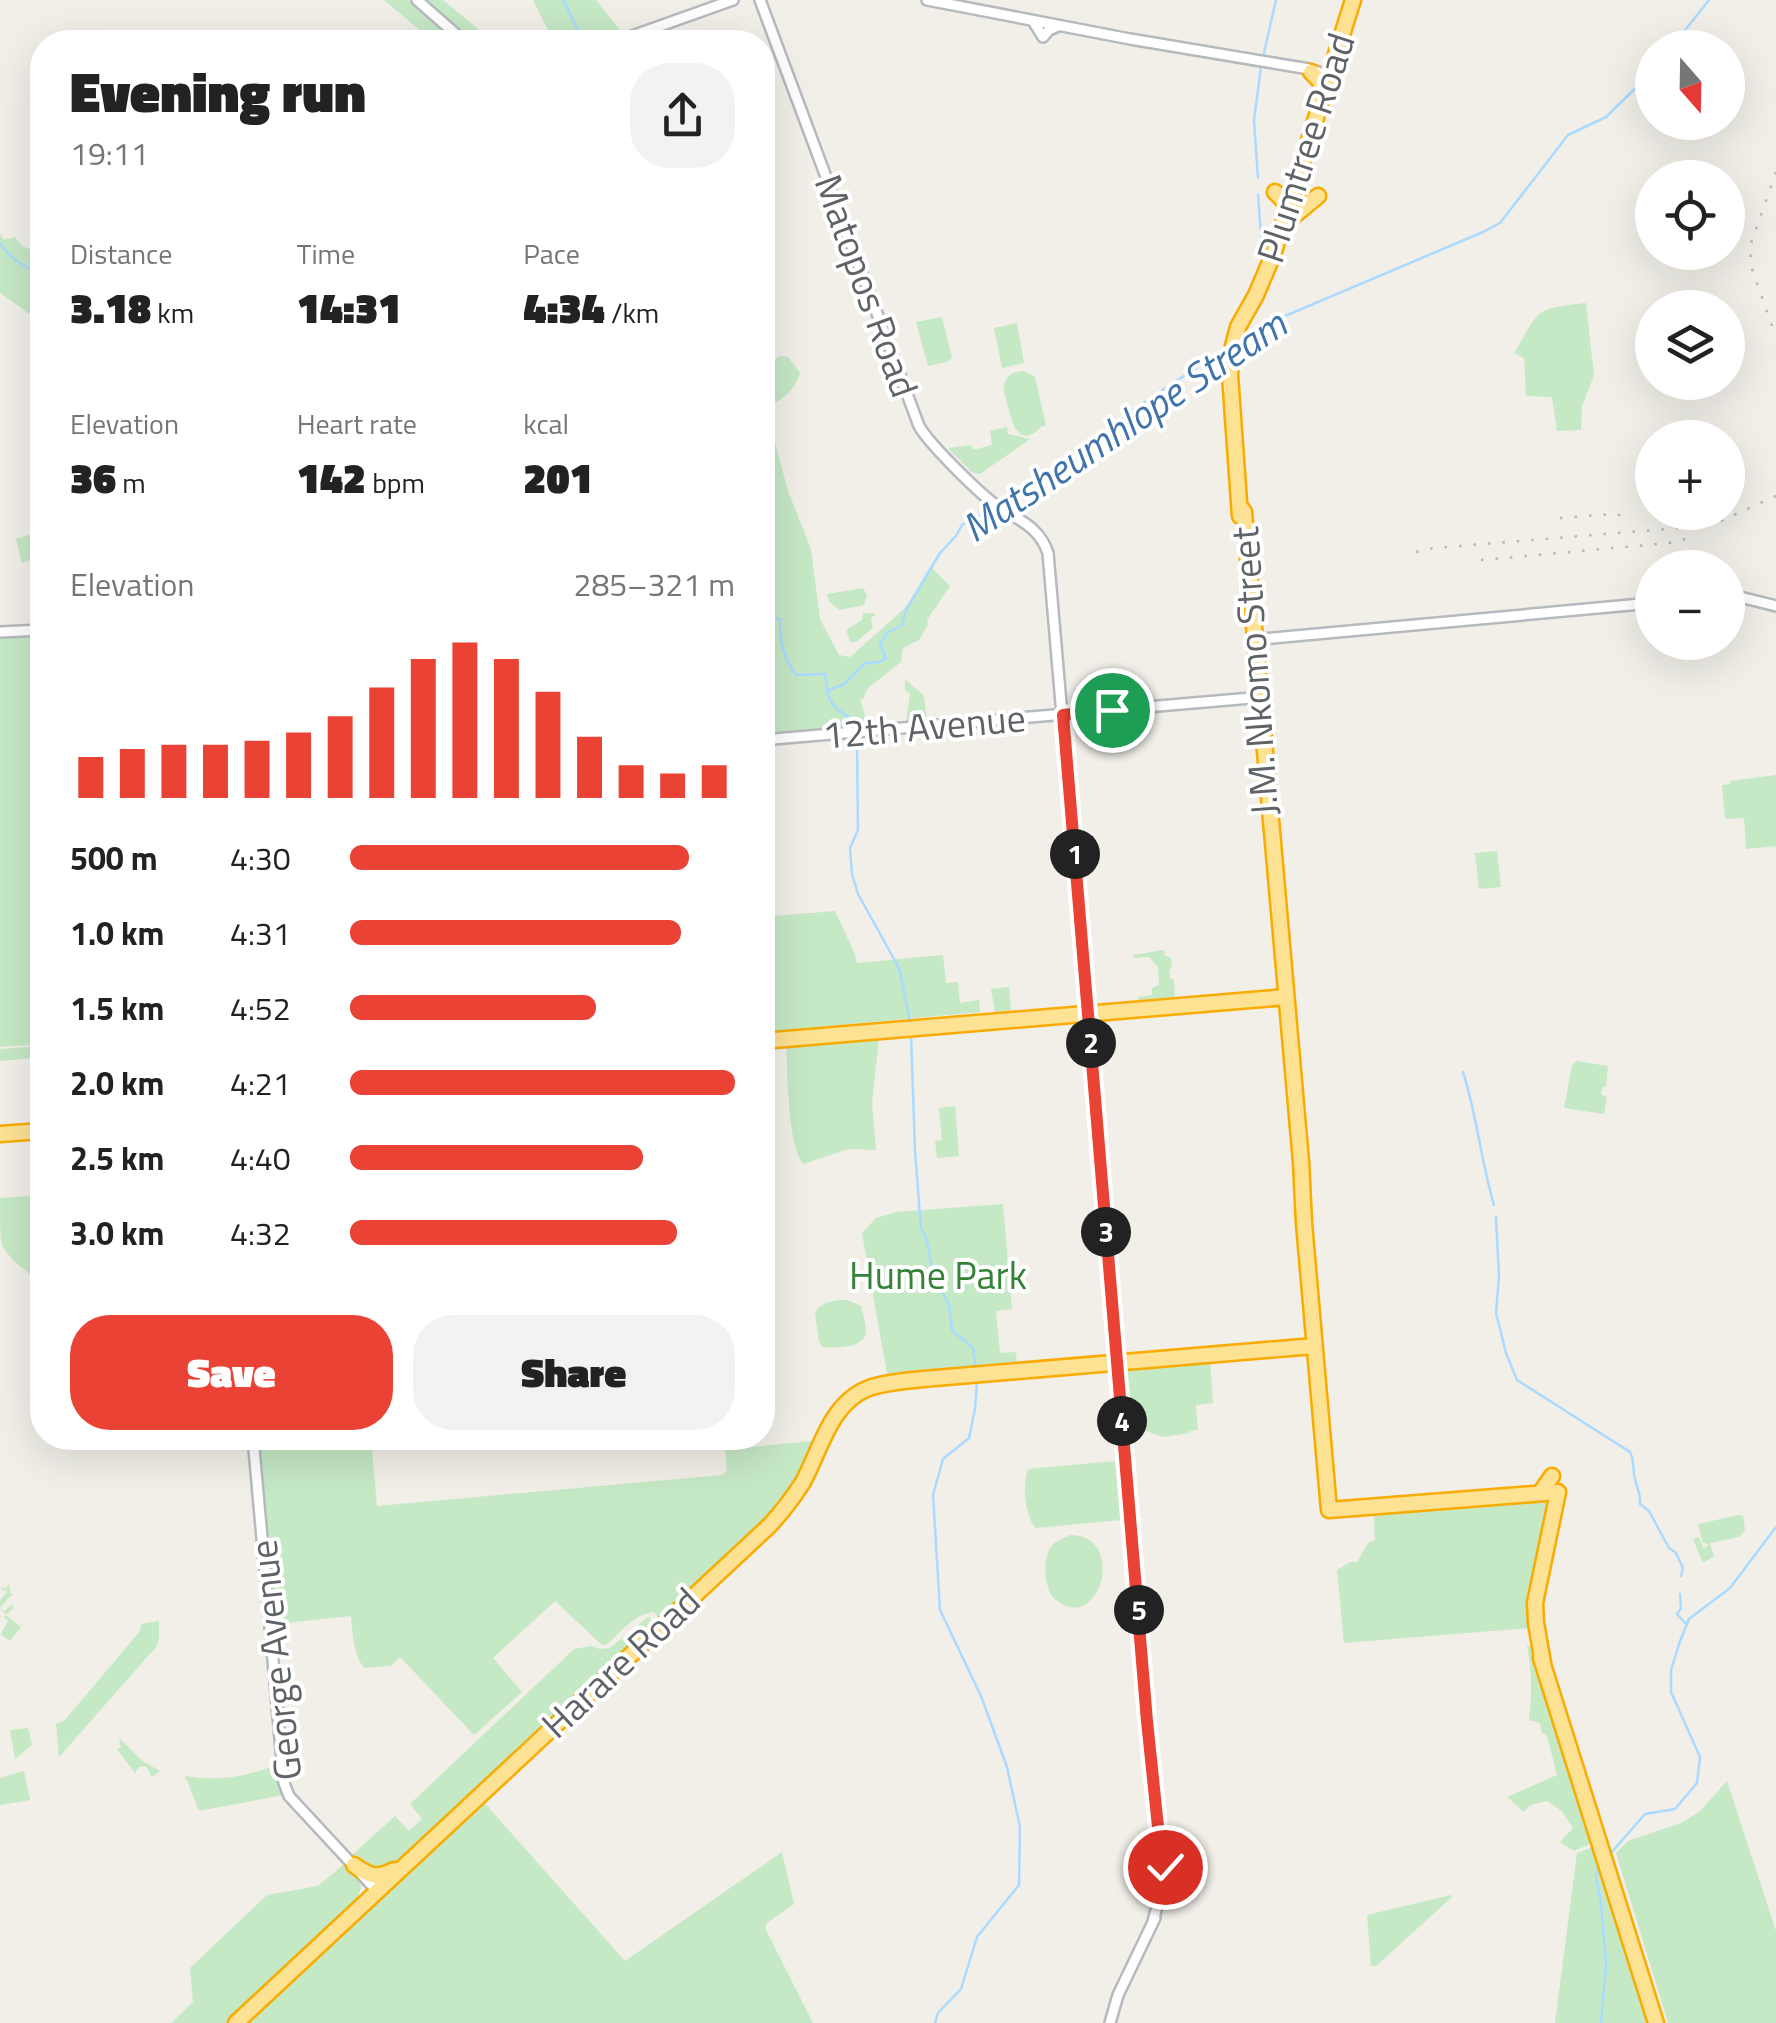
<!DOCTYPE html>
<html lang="en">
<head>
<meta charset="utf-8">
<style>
  :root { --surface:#fff; --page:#f2f2f2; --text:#222; --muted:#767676; --accent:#ea4335 }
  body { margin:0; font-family:"Titillium Web",sans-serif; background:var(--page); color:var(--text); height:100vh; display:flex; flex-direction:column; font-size:38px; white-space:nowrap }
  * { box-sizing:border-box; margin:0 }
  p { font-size:32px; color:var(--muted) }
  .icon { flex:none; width:55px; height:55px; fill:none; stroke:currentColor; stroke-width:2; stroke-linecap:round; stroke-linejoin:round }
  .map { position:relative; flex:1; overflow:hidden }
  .sheet { position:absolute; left:30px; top:30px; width:745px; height:1420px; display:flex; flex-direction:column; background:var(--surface); border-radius:40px; box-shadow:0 10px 40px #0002 }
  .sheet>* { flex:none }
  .needle { width:65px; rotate:160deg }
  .fabs { position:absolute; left:1635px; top:30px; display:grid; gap:20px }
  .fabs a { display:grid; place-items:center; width:110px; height:110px; border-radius:50%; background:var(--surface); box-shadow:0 10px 40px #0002; font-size:50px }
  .pin { position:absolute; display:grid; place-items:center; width:85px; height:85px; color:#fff; margin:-42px; border:5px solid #fff; border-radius:50%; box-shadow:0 2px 10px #0007 }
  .km { position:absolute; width:50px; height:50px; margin:-25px; border-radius:50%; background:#222; color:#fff; font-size:28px; line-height:50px; text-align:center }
  .round { display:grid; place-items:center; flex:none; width:105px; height:105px; border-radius:40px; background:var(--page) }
  .overview { display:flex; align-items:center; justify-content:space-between; height:170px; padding:0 40px }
  h1 { font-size:55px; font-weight:800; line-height:75px }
  .figures { display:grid; grid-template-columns:repeat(3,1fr); gap:15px; height:170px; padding:10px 40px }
  .figures div { display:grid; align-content:center }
  .figures b { font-size:42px; font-weight:800 }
  .figures small { font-size:28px; font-weight:400 }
  .figures p { font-size:28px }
  .chart { height:280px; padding:20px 40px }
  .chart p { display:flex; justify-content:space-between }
  .chart svg { width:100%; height:180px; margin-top:10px; stroke:var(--accent); stroke-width:6 }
  .action { display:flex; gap:20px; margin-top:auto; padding:20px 40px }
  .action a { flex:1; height:115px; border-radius:40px; background:var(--accent); color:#fff; font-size:40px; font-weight:800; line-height:115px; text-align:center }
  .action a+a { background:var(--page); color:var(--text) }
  ul { padding:0 40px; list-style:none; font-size:32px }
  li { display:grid; grid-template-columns:160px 120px 1fr; align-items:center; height:75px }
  li i { height:25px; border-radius:12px; background:var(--accent) }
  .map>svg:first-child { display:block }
  .green { fill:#c5e8c5 }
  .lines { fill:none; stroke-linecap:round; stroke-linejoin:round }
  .stream { stroke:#aadaff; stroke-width:2.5 }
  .secondary-casing { stroke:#b6babf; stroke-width:14 }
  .highway-casing { stroke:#f9ab00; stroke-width:19 }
  .secondary { stroke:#fff; stroke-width:9 }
  .highway { stroke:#fde293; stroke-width:14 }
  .rail { stroke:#b6b7b8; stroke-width:2.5; stroke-dasharray:2.5 12; stroke-linecap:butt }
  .route-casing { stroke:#fff; stroke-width:20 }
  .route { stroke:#ea4335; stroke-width:12 }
  .labels { text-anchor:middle; stroke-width:8; stroke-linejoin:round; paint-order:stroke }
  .street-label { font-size:38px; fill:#5f6368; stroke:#fff }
  .park-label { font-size:38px; fill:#348238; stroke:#fff }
  .water-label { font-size:40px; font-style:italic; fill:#4174aa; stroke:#fff }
</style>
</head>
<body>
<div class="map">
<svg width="1776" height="2023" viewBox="0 0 1776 2023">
  <rect width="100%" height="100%" fill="#f1efe8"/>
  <!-- green -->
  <path class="green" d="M384,0H413L460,42H434Z
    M423,0H443L494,42H472Z
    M533,0H596L627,39L664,28L672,42H554Z
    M0,233L4,240L15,237L22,246L42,254V316L28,313L0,293Z
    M1586,303L1594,376L1582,406L1581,430L1557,431L1552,397L1526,396L1524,358L1514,353C1541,309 1533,309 1586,303Z
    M942,317L952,358L946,362L928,366L916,322Z
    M1017,323L1024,363L1002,368L994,328Z
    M779,356L788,357L800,373C797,385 786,398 774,403L766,401L763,397V369Z
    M1024,371L1035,377L1046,426H1042C1021,449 1012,426 1008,406C1006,399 1002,390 1005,383C1008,373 1015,372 1024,371Z
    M762,416L770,424L788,491L811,549L820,619L839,655L850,657L905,608L931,567L950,586L927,620L928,625L919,640L903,648L901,662L868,688L863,699H860L869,728L768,737L762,677Z
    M1007,427L1008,434L1030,439L980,474L973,473L948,448L971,445L973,450L992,445L990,431Z
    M32,534L34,544H37L41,557L22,563L16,539L21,537L23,541L22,537Z
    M863,588L867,595L864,605L839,610L829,601L827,594Z
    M863,613L876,614L871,618L873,628L857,641L851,643L846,630L862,620Z
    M0,633L42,634V1044L0,1047Z
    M905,679L924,696L927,720L906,722L910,694L905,690Z
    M1776,775V846L1746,849L1744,818L1725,819L1722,785L1730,784V781Z
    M1497,851L1501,887L1479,889L1475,853Z
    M835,911L854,952L857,963L943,955L946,983L958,982L960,1003L979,1000L980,1012L763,1032V917Z
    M1164,950L1165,956L1171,957L1172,967L1169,970L1170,978L1174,980L1175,997L1138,1000V997L1152,995V988L1159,985L1158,967L1149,957L1134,958L1133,955Z
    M1009,987L1011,1010L995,1012L991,989Z
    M879,1038L872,1103L876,1150L848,1149L803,1164C787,1143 788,1073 786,1045Z
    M42,1046V1069L35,1070L34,1058L0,1061V1049Z
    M1576,1061L1608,1066L1606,1087H1603L1601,1094L1607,1097L1604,1114L1564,1108L1572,1065Z
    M955,1106L959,1156L937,1158L935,1141L942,1140L939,1108Z
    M42,1195V1284C29,1272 6,1259 1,1241C0,1228 0,1211 0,1198Z
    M1003,1204L1012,1309L996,1311L1000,1353L1016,1352L1017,1366L888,1379L862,1233L876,1218L896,1212Z
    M847,1300L861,1306C863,1314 866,1324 866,1331C865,1349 836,1348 823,1347L819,1342L815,1313C822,1301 835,1300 847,1300Z
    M1210,1360L1213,1403L1196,1405L1198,1430L1190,1431L1189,1433L1163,1437L1130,1425L1125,1367Z
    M256,1438H371L377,1506L723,1475L727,1470L725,1450L820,1440L783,1505L660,1620L654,1612C635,1613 621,1632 607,1644L602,1645L555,1601L493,1658L522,1692L474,1735L400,1657L391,1666L364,1668C353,1653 353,1635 351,1616L276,1624Z
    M1115,1461L1121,1520L1035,1528C1025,1514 1022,1485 1028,1469Z
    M1543,1497L1550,1510L1529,1597L1530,1628L1344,1643L1337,1570L1350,1562H1357L1368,1543L1375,1540L1373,1508Z
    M1739,1515L1743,1516L1745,1530L1739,1537L1710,1543L1714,1556L1703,1563L1693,1539L1699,1537L1704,1549L1709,1544L1703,1543L1698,1524Z
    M1071,1535C1128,1536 1099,1637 1055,1599C1044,1589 1042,1559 1051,1547C1056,1540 1064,1538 1071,1535Z
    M9,1584L10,1592L13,1596H10L0,1608L4,1611L13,1604V1608L6,1615L21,1627L10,1641L1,1634L8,1621L4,1617L6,1614L0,1609V1600L7,1592L6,1590L3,1591L1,1586L5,1589Z
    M648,1617L656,1623L396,1867L386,1872L360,1865L351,1856L395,1816L409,1831L422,1819L410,1804L574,1649L591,1646L600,1649L610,1648Z
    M159,1621V1639L156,1647L59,1757L56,1724L65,1720L140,1631L141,1624Z
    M1527,1645L1535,1649L1594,1842L1574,1851L1560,1842L1573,1828L1562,1811L1547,1801L1530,1805L1524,1812L1507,1797L1557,1775L1547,1736L1542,1733L1540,1723L1529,1720C1532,1695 1532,1670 1527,1645Z
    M28,1728L32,1745L15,1759L10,1730Z
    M119,1738L144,1762L160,1771L152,1777L146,1766L139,1767L135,1773L117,1749L121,1747Z
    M278,1764L280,1783L284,1793L283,1795L199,1811L185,1776C219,1782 246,1777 278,1764Z
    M24,1771L30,1800L0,1805V1778Z
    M1727,1781L1776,1931V2023H1668L1616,1853L1628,1841L1681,1823L1699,1812Z
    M481,1799L625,1961L782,1852L794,1904L767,1923L765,1928L813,2023H241Z
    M1598,1845L1653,2023H1555L1577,1853Z
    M343,1865L358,1877L361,1886L358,1898L337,1923L230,2023H171L193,2002L190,1968L267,1895L318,1886Z
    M1451,1895L1452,1897L1376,1966H1371L1367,1915Z"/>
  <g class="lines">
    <!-- stream -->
    <path class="stream" d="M563,0C572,14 575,30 585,42
      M1671,48L1709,0
      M1263,57L1276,0
      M1258,178L1254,120L1261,67
      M1258,195L1263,264
      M0,243C9,259 27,267 42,277
      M1243,332L1261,304
      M1240,340L1266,324L1483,232L1500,223L1568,135L1606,117L1652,72
      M1002,503L1060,473L1130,412L1224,349
      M762,619L767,617L780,619C780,641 783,658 796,675L825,674L827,690
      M859,727V724C846,715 830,708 827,691L844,684L865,663L880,662L886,658L880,644L887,633L902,625L906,610L940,553L956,536L962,525L994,507
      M859,735V742L857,744L858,830L850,848L852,874L858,894L899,968L910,1021
      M911,1034L915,1151L921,1228L926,1237L934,1277L949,1305L952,1330L973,1348L976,1369
      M1463,1072C1477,1116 1481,1161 1494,1205
      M1496,1217L1499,1276L1496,1313L1506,1353L1517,1380L1630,1452C1634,1460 1633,1465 1634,1474C1635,1485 1641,1492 1640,1504L1649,1511L1669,1548L1676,1553L1683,1568L1681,1576
      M1680,1594L1681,1608L1677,1614L1685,1623
      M1611,1853L1645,1814L1675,1809L1697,1783L1700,1757L1671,1692V1670L1680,1641L1689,1619L1730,1588L1776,1527
      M1598,1866L1596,1878L1601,1902L1606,1965L1601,2023
      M935,2023L938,2013L961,1989L977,1937L1019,1885L1020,1827L1007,1767L981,1696L940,1610L933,1495L943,1459L969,1438L975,1409L977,1382"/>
    <defs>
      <path id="secondary" d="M417,0L465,42
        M760,0L919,426C930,445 979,493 997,506C1018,520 1039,526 1048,553L1118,1362L1117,1370
        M927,0L1130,39L1309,69L1330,76
        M1033,21L1043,37L1049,30L1058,26
        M615,42L733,0
        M1728,596L1740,597L1776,606
        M0,632L42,630
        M1252,640L1652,603
        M762,740L1263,697
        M1116,1366L1160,1846L1162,1889L1153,1921
        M253,1438L284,1783L289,1796L377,1891
        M1164,1863L1170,1881L1164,1900
        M1110,2023L1118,1995L1155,1918"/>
      <path id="highway" d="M1311,72L1320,81L1323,97
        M1275,192L1285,202L1286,215
        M1290,219L1318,196
        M1241,508L1244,512L1301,1162L1304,1223L1329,1510L1558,1492L1535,1603L1536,1623L1543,1663
        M1240,516L1230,375L1232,350L1238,327L1256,295L1273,255L1353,0
        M762,1041L1286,997
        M0,1134L42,1131
        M1541,1492L1552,1476
        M1541,1658L1656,2023
        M354,1865C369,1876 377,1879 394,1870
        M236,2023L769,1526C782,1512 793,1498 803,1482C821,1449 830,1403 869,1388C886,1382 905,1381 923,1379L1314,1346"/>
    </defs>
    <!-- secondary casing -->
    <use href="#secondary" class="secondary-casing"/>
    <!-- highway casing -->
    <use href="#highway" class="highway-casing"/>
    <!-- secondary -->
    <use href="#secondary" class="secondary"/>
    <!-- highway -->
    <use href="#highway" class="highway"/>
    <!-- rail -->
    <path class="rail" d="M1776,172L1750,246L1751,266L1776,337
      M1560,518L1613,514L1626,516
      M1721,521L1776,496
      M1416,552L1434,548L1679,528L1704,525L1730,517
      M1481,560L1669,543L1689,538"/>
  </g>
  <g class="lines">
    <defs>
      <path id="route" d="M1112,710L1063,715L1147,1721L1160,1846L1165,1867"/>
    </defs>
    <!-- route casing -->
    <use href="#route" class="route-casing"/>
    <!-- route -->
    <use href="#route" class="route"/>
  </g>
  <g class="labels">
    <!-- street labels -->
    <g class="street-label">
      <text transform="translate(1306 148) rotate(-72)" y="13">Plumtree Road</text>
      <text transform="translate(866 286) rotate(70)" y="13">Matopos Road</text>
      <text transform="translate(1255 671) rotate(-94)" y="13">J.M. Nkomo Street</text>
      <text transform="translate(924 727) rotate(-5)" y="13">12th Avenue</text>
      <text transform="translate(276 1660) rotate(-96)" y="13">George Avenue</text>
      <text transform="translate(621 1663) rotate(-43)" y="13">Harare Road</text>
    </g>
    <!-- park labels -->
    <g class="park-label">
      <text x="938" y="1289">Hume Park</text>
    </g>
    <!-- water labels -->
    <g class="water-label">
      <text transform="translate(1124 426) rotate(-34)" y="14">Matsheumhlope Stream</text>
    </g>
  </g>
</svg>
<div class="fabs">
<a><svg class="needle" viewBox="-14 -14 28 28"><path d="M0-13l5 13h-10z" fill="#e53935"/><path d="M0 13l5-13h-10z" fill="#767676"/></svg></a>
<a><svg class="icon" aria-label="locate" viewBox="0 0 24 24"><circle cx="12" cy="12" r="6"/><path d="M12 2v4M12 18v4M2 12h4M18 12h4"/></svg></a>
<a><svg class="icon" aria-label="layers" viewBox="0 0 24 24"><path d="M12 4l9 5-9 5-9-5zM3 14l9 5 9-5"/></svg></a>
<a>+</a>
<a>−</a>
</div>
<div class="pin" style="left:1112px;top:710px;background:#1e9e55"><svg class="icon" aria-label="arrive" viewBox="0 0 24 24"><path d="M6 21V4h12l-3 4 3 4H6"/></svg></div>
<div class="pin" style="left:1165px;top:1867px;background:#d93025"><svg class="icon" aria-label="check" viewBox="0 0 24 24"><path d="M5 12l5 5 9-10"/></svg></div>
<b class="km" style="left:1075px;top:854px">1</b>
<b class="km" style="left:1091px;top:1043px">2</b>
<b class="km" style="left:1106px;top:1232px">3</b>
<b class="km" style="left:1122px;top:1421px">4</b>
<b class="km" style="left:1139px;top:1610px">5</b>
<section class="sheet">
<div class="overview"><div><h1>Evening run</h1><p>19:11</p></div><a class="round"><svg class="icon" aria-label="share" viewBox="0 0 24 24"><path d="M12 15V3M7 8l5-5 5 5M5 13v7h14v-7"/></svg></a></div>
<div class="figures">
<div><p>Distance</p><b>3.18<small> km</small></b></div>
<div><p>Time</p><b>14:31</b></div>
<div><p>Pace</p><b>4:34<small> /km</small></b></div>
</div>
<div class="figures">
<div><p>Elevation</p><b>36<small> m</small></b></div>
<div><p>Heart rate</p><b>142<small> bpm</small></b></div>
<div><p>kcal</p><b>201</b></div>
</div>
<div class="chart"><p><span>Elevation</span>285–321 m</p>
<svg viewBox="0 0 160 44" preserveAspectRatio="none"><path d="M5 44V34M15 44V32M25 44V31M35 44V31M45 44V30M55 44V28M65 44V24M75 44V17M85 44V10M95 44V6M105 44V10M115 44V18M125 44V29M135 44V36M145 44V38M155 44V36"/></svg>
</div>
<ul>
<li><b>500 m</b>4:30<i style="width:88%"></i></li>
<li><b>1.0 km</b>4:31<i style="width:86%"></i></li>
<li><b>1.5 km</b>4:52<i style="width:64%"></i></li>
<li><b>2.0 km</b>4:21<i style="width:100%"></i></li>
<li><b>2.5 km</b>4:40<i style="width:76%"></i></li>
<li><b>3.0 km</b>4:32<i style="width:85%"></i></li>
</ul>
<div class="action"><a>Save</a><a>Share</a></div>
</section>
</div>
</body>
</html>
